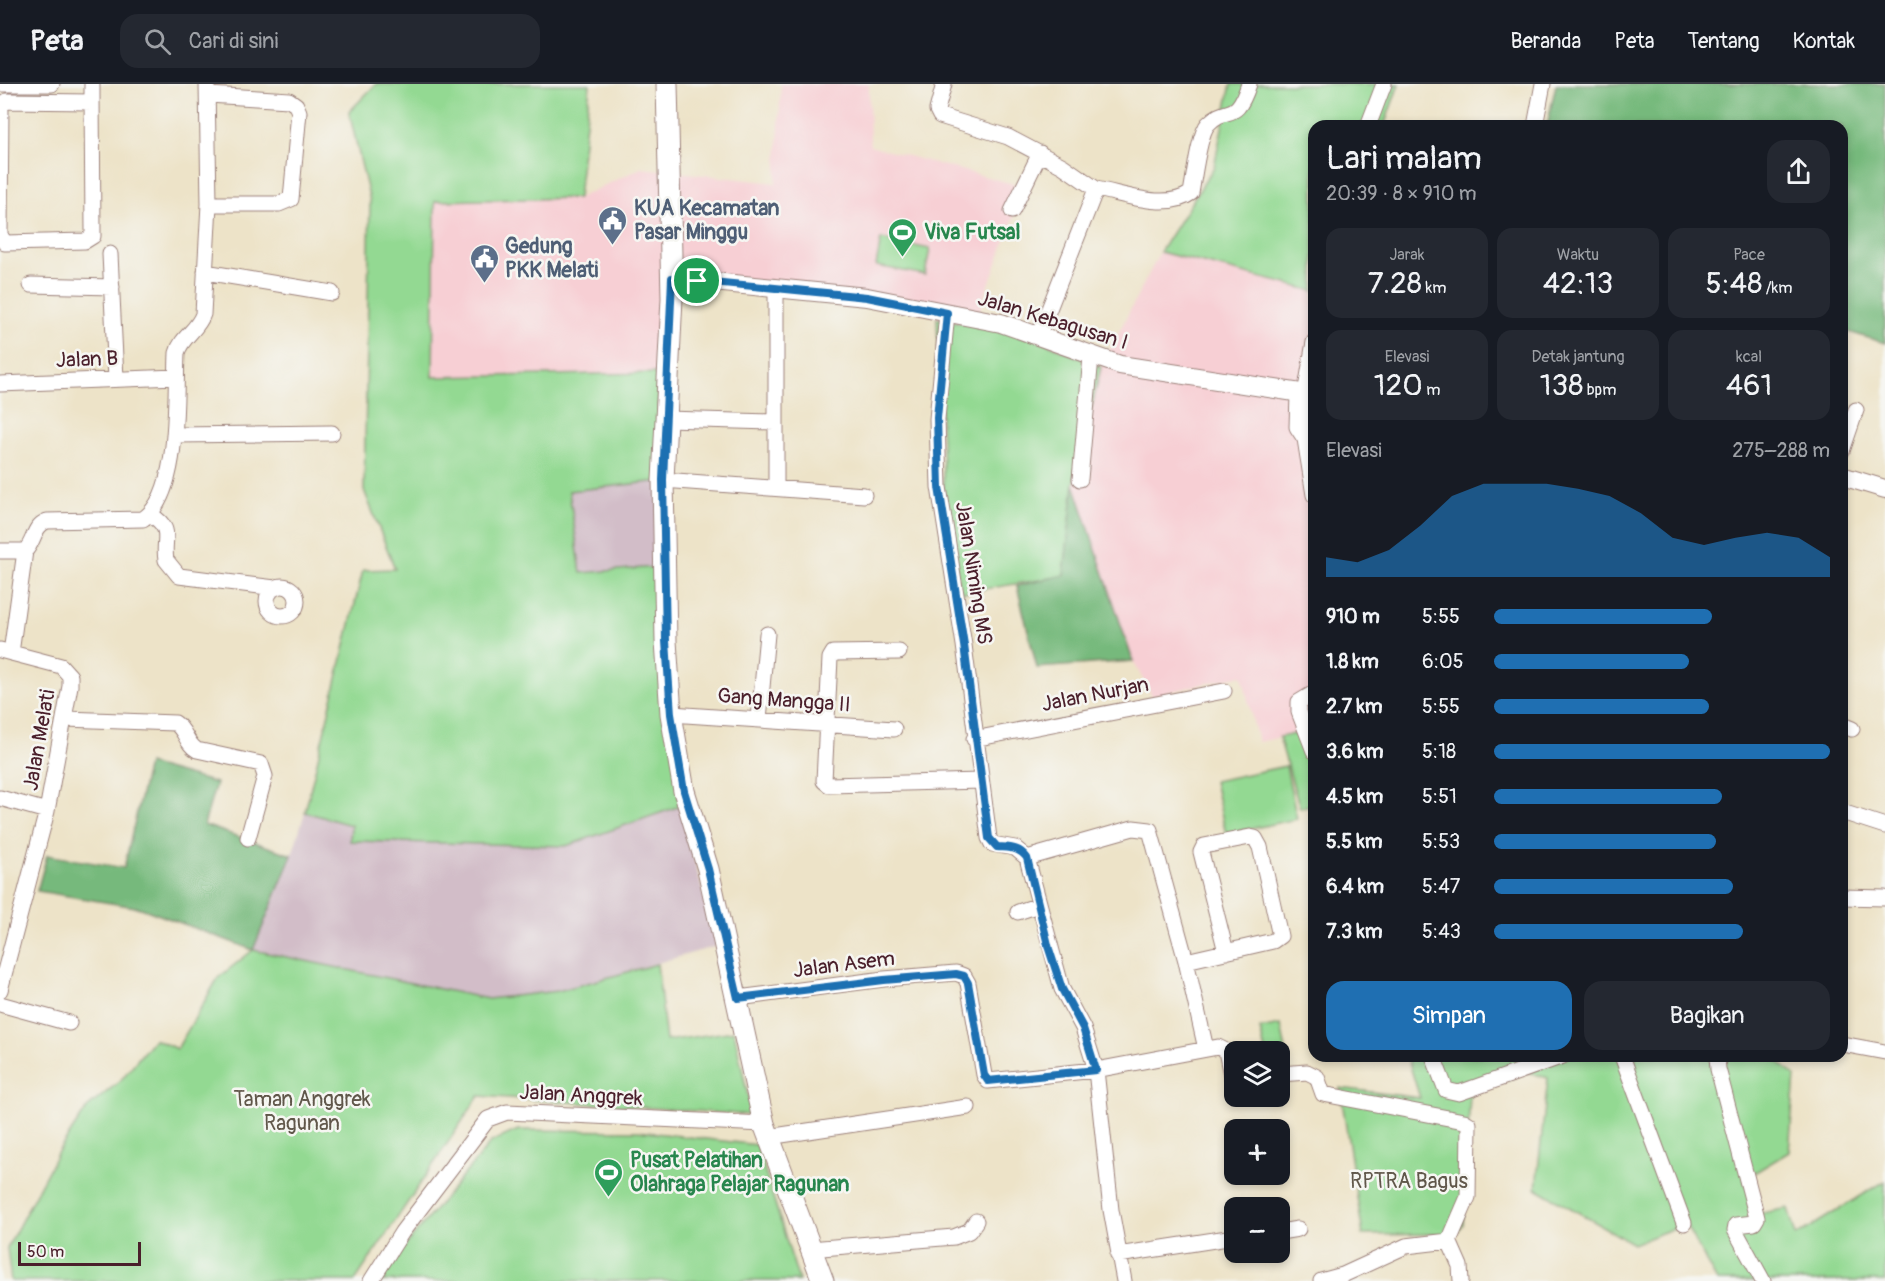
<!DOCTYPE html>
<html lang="id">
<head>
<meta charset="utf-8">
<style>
  :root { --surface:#171b24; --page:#242831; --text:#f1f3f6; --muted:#9ea1a6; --line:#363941; --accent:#1f6fb2 }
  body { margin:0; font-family:Pangolin,sans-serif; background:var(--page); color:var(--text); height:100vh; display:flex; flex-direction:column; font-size:22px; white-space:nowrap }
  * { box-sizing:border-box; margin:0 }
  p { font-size:20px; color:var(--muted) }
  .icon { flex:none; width:33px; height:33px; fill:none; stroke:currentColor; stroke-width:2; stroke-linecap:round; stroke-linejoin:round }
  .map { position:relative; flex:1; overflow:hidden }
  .side { position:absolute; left:1308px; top:36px; width:540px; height:942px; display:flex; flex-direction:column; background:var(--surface); border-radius:18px; box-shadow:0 3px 9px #0003 }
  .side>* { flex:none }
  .buttons { position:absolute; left:1224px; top:957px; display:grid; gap:12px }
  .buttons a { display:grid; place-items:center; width:66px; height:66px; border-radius:12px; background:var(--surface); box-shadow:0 3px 9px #0003; font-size:30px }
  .scale { position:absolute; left:18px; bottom:15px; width:123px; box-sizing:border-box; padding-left:6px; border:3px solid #4a1f2b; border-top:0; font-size:16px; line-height:21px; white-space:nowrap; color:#4a1f2b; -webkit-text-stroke:4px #f6f6f2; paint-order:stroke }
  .pin { position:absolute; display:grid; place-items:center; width:51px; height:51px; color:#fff; margin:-26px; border:3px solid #fff; border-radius:50%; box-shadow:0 2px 6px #0007 }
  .round { display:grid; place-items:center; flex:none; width:63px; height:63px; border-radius:18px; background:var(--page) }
  .headline { display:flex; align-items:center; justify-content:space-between; height:102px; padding:0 18px }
  h1 { font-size:33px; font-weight:600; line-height:45px }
  .stats { display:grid; grid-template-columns:repeat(3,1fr); gap:9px; height:102px; padding:6px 18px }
  .stats div { display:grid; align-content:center; border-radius:15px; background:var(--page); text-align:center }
  .stats b { font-size:30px; font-weight:600 }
  .stats small { font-size:16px; font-weight:400 }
  .stats p { font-size:16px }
  .chart { height:168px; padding:12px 18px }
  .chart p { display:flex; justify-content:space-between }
  .chart svg { width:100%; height:108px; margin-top:6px; fill:var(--accent); opacity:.7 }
  .action { display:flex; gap:12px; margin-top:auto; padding:12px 18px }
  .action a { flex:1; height:69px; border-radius:18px; background:var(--accent); color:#fff; font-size:24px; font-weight:600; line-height:69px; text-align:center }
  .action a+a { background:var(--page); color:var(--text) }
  ul { padding:0 18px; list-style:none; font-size:20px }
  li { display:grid; grid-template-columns:96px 72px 1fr; align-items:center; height:45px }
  li i { height:15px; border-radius:8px; background:var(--accent) }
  header { display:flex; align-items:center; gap:36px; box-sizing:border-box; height:84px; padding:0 30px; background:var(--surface); border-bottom:2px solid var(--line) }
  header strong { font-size:28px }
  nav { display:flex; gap:33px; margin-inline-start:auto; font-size:21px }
  .search { width:420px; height:54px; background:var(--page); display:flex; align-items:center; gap:15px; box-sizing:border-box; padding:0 21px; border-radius:18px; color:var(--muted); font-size:22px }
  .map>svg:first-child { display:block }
  .built { fill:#f7cfd4 }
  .industrial { fill:#d2bdc8 }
  .green { fill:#93d992; stroke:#6e7c5e; stroke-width:1.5 }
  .forest { fill:#76b97c; stroke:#606c54; stroke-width:1.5 }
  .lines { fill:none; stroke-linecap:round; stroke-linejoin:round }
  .minor-casing { stroke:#9c817a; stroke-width:17 }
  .tertiary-casing { stroke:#9c817a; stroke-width:20 }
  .secondary-casing { stroke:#9c817a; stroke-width:23 }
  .minor { stroke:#fff; stroke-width:15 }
  .tertiary { stroke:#fff; stroke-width:18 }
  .secondary { stroke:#fff; stroke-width:21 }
  .route-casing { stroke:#fff; stroke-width:12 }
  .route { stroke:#1f6fb2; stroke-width:8 }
  .labels { text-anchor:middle; stroke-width:5; stroke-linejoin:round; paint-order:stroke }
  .service-label { font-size:21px; font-weight:bold; fill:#4e5e75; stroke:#f6f6f2; text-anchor:start }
  .leisure-label { font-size:21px; font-weight:bold; fill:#27864d; stroke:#f6f6f2; text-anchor:start }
  .street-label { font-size:21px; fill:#4a1f2b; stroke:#f6f6f2 }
  .park-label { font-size:21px; fill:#60574a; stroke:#f6f6f2 }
</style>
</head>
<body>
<header>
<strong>Peta</strong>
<div class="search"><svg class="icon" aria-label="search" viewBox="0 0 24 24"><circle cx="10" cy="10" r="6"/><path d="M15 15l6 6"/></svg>Cari di sini</div>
<nav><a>Beranda</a><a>Peta</a><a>Tentang</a><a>Kontak</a></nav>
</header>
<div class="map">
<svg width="1885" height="1197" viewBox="0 0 1885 1197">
  <rect width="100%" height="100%" fill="#f6f6f2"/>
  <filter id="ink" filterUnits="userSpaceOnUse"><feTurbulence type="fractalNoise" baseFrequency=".0167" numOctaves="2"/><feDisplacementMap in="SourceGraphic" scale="12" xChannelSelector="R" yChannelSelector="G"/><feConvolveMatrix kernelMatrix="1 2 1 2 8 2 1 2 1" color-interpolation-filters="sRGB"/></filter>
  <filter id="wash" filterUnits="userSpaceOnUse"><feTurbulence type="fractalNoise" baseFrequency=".008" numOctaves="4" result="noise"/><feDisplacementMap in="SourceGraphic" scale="24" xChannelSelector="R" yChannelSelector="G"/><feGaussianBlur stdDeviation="1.35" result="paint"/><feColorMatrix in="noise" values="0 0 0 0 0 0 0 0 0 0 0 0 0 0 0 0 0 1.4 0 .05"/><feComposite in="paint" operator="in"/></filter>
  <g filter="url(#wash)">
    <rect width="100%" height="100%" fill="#ede3c8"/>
    <!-- built -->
    <path class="built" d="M781,0H869L870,62L1025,103L974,241L822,205L665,197L659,289L433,293L435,117L578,114L641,84L776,99Z
      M1160,168L1314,207V646L1258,658L1242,591L1152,612L1133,577L1074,400L1101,283Z"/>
    <!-- industrial -->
    <path class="industrial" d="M660,397L656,483L581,489L569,406Z
      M680,722L717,862L558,907L488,915L253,866L292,771L305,728L351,741L350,756Z"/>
    <!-- green -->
    <path class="green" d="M376,0H590L578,114L435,117L433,293L659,289L660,397L569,407L581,489L656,483L680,722L566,762L350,757L351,741L305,728L363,486L395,485L364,406L370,117L349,28Z
      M1231,0H1399L1384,42H1314V207L1160,168L1214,83Z
      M881,155L930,165L925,191L876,182Z
      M937,234L1025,250L1101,283L1074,400L1064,492L960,509L944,413Z
      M1314,646V720L1300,724L1279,653Z
      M1286,682L1297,735L1226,750L1214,697Z
      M253,866L488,915L558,907L657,880L666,957L734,947L752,1031L479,1012L355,1197H11L7,1164L58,1068L87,1024L120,997L154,955L177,965L218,894Z
      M1281,941L1288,978L1280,980V968L1265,967L1260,945Z
      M1407,972H1771L1795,992L1789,1068L1744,1095L1758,1130L1788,1124L1796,1152L1885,1097V1197H1717L1685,1140L1633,1160L1536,1104L1548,994L1527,988L1470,1010L1463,1141L1455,1150L1363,1151L1340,1004L1420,1014Z
      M518,1046L638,1047L757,1061L799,1197H380L400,1168L491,1058Z"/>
    <!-- forest -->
    <path class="forest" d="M1556,0H1885V259L1842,246V42H1547Z
      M1074,400L1133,577L1037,584L1017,502L1064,491Z
      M148,680L216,699L204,741L292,771L253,866L141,824L37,807L47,771L124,784Z"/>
  </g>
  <g filter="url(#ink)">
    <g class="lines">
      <defs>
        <path id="minor" d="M1,0H52
          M92,0V10L93,148V152L85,157L5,159L0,151L1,21L7,17L92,18
          M944,0L937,26L940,32L1008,53L1063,82L1096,105L1038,253
          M1368,42L1384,0
          M1535,42L1543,0
          M1096,105C1124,110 1166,127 1191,109C1194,94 1199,50 1208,40C1228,19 1235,42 1249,0
          M209,120H279L291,115L299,28L296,21L289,16L209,11
          M1012,127L1040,69
          M110,170L116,295
          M205,188L332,209
          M31,201L112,203
          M776,204V404
          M947,229L937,335L939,403L964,561L989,754L992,760L1015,764L1027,774L1062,905L1083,944L1096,986L1111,1126L1124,1197
          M0,300L176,293
          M1298,310L1297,343L1305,355L1314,411
          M1305,311L1314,258
          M666,335L775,338
          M175,351L332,349
          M1305,355L1311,343L1312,311
          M1842,367L1856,326
          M1080,395L1091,273
          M663,396L864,411
          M150,430C175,446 162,454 166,476L179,492L275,504
          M0,467H25C35,457 33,442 47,437L143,435C181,410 175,310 177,269C181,253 198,246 203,230L209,120L207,0
          M267 517a15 15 0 1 1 30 0a15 15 0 1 1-30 0Z
          M0,566L61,582L70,592V602L47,727L0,906
          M899,568L833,569L830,574L824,697L829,701L981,697
          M11,569L25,467
          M1314,609L1299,618V628L1314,667
          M671,630L894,645
          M66,635L175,639C186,646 186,660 197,666L261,680L265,692L248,754
          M759,635L767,550
          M1842,641L1852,645
          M974,655L1224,607
          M0,714L47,727
          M1842,728L1885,742
          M1027,774L1133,744L1150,746L1186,877L1273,857L1280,852L1260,763L1255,754L1250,753L1204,762L1201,768L1226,868
          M1842,813L1885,814
          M1018,828L1039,821
          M1186,877L1206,965
          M738,914L884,895L956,889L964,892L968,899L984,991L988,997L1096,986L1218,963L1226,967L1231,991L1234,993
          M0,920L69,939
          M1842,960L1885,968
          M1433,972L1446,1006L1459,1009L1563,972
          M1622,972L1684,1139
          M1717,972L1718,985L1757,1134L1754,1139L1736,1141L1735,1146L1763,1197
          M1280,990L1307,988L1317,993L1323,1010L1464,1037L1469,1040L1468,1113L1449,1157L1460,1182L1461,1197
          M768,1053L968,1023
          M1280,1148L1298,1145
          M810,1165L954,1153L969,1147L976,1137
          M1118,1171L1234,1153
          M371,1197L402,1148L488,1035L507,1028L764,1040
          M1321,1197L1343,1191L1406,1162L1449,1157"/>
        <path id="tertiary" d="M672,194L867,213L1001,239L1120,281L1314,311
          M1842,392L1885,405"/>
        <path id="secondary" d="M667,0L672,214L663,396L666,557L671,630L684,707L708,785L764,1040L823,1197"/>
      </defs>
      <!-- minor casing -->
      <use href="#minor" class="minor-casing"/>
      <!-- tertiary casing -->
      <use href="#tertiary" class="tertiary-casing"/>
      <!-- secondary casing -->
      <use href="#secondary" class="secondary-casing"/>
      <!-- minor -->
      <use href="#minor" class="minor"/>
      <!-- tertiary -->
      <use href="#tertiary" class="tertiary"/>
      <!-- secondary -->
      <use href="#secondary" class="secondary"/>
    </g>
  </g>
  <g class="lines" filter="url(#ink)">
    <defs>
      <path id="route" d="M672,194L867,213L947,229L937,334L939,403L964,561L989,754L997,763C1010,764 1019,763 1027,774L1049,865L1062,905L1083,944L1096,986L988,997L984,991L968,899L964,892L956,890L884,896L738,914L708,785L684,707L671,630L666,557L663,396Z"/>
    </defs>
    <!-- route casing -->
    <use href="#route" class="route-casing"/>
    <!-- route -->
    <use href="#route" class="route"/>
  </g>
  <!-- icons -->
  <defs>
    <symbol id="civic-pin" viewBox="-11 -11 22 30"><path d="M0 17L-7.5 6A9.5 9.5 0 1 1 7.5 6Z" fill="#5c6f8a" stroke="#f6f6f2"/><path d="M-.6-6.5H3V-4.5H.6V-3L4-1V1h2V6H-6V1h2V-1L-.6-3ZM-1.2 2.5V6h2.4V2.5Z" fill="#fff"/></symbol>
    <symbol id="stadium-pin" viewBox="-11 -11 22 30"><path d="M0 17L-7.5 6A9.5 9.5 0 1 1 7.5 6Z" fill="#2e9e5b" stroke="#f6f6f2"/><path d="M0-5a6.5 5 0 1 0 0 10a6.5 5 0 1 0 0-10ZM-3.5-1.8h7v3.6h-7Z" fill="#fff"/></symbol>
  </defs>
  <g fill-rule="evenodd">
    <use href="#civic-pin" x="596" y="120" width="33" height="45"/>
    <use href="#stadium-pin" x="886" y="132" width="33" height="45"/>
    <use href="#civic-pin" x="468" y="158" width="33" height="45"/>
    <use href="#stadium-pin" x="592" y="1072" width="33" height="45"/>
  </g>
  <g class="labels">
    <!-- service labels -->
    <g class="service-label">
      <text x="634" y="131">KUA Kecamatan<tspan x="634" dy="24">Pasar Minggu</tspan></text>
      <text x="505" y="169">Gedung<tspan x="505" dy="24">PKK Melati</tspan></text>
    </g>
    <!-- leisure labels -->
    <g class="leisure-label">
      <text x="924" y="155">Viva Futsal</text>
      <text x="630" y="1083">Pusat Pelatihan<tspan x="630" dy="24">Olahraga Pelajar Ragunan</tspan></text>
    </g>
    <!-- street labels -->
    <g class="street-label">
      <text transform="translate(1053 236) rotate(17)" y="7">Jalan Kebagusan I</text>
      <text transform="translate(87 275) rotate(-2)" y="7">Jalan B</text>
      <text transform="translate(974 489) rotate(81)" y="7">Jalan Niming MS</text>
      <text transform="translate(1095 610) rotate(-11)" y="7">Jalan Nurjan</text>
      <text transform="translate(784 616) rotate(4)" y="7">Gang Mangga II</text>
      <text transform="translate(39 656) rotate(-80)" y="7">Jalan Melati</text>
      <text transform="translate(844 880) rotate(-7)" y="7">Jalan Asem</text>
      <text transform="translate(581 1011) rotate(3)" y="7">Jalan Anggrek</text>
    </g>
    <!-- park labels -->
    <g class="park-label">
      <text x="302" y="1022">Taman Anggrek<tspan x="302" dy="24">Ragunan</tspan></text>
      <text x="1409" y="1104">RPTRA Bagus</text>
    </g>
  </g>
</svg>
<div class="buttons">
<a><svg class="icon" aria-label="layers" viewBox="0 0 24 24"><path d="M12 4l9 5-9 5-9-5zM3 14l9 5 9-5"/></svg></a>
<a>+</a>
<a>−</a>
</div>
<div class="scale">50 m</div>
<div class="pin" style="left:697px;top:197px;background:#1e9e55"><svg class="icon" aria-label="arrive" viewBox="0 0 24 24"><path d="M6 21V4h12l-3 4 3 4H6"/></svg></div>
<section class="side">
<div class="headline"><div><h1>Lari malam</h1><p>20:39 · 8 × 910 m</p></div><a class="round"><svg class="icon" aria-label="share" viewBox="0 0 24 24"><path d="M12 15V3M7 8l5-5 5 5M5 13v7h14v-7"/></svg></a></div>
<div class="stats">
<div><p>Jarak</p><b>7.28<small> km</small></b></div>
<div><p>Waktu</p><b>42:13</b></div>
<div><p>Pace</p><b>5:48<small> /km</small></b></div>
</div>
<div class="stats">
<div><p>Elevasi</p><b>120<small> m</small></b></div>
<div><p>Detak jantung</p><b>138<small> bpm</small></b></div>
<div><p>kcal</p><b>461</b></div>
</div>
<div class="chart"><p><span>Elevasi</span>275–288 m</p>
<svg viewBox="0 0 160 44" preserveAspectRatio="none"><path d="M0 44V36L10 38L20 33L30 23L40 11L50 6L60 6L70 6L80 8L90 11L100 18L110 28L120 31L130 28L140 26L150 28L160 36V44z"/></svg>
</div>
<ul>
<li><b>910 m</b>5:55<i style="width:65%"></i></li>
<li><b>1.8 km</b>6:05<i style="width:58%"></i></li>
<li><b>2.7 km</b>5:55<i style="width:64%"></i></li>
<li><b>3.6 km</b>5:18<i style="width:100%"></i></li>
<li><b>4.5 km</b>5:51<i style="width:68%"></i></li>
<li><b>5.5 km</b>5:53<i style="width:66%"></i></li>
<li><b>6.4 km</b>5:47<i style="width:71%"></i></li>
<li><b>7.3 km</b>5:43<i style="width:74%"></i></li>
</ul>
<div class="action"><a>Simpan</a><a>Bagikan</a></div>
</section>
</div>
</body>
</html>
